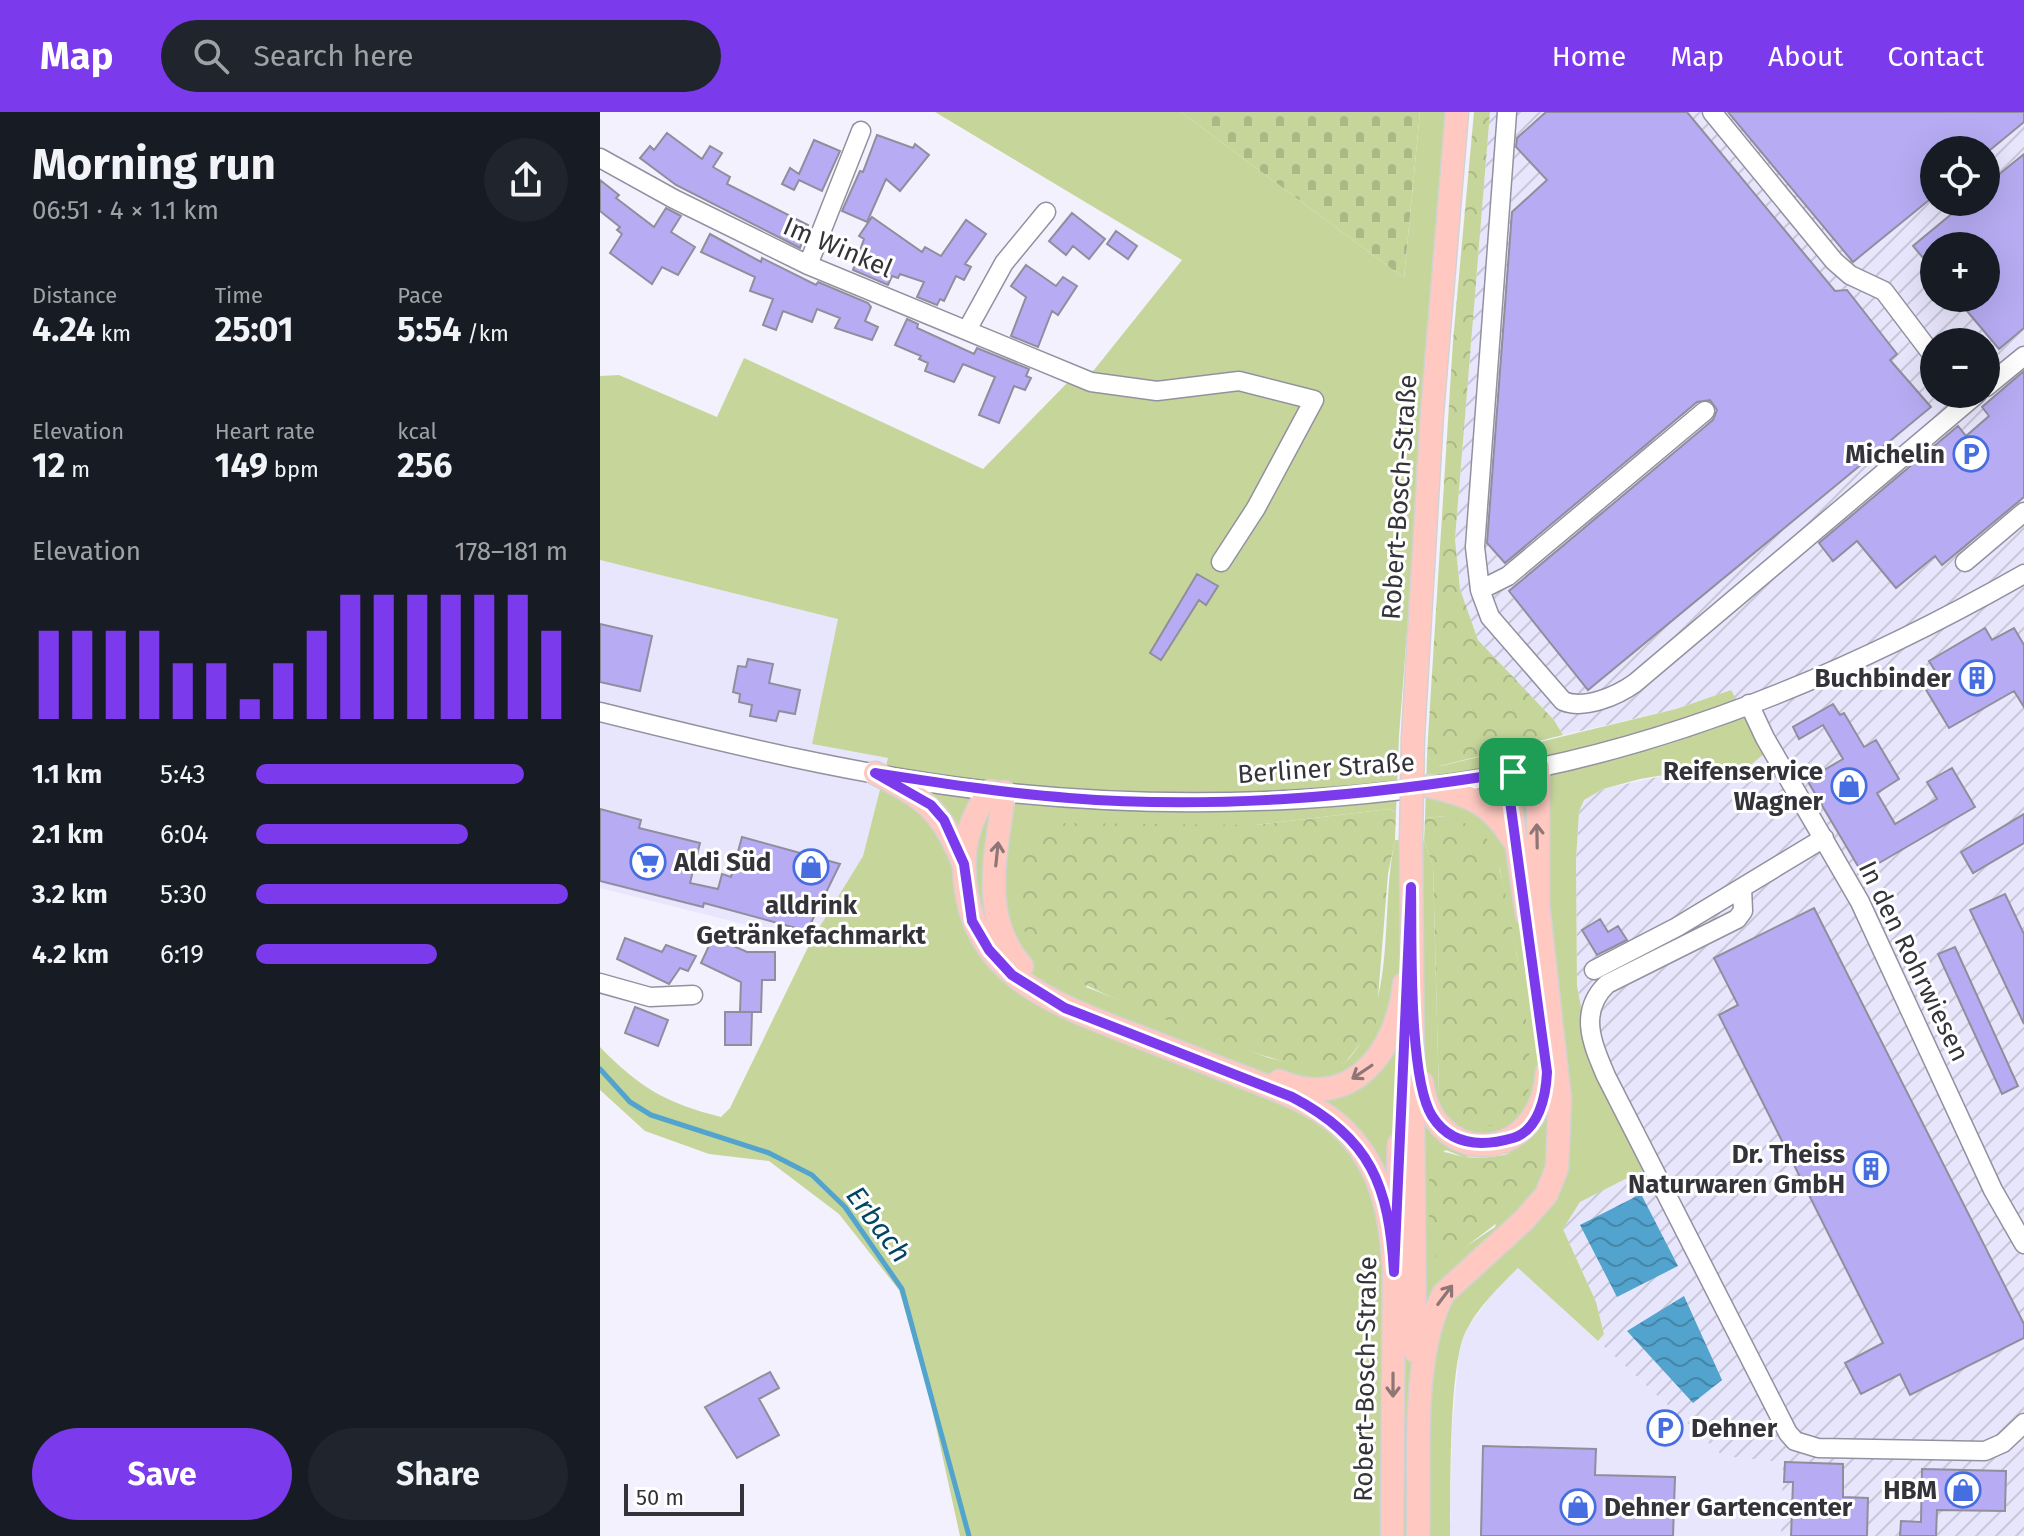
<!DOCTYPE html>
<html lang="en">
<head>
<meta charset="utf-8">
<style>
  :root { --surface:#171b24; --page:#20242c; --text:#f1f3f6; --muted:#9ea1a6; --accent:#7c3aed }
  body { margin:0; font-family:"Fira Sans",sans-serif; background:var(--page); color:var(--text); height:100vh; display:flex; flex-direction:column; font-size:30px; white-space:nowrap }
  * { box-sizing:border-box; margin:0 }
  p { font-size:26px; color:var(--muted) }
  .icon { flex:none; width:44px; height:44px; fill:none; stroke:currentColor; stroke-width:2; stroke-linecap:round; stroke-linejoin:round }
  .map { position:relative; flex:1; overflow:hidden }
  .side { display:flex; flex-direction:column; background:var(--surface); width:600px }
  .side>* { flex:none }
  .buttons { position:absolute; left:1320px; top:24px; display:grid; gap:16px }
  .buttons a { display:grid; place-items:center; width:80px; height:80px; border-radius:50%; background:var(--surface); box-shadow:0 8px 32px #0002; font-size:40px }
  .scale { position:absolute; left:24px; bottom:20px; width:120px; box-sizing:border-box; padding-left:8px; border:4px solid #343339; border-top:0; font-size:22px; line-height:28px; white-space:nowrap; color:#343339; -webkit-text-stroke:6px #fff; paint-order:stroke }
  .pin { position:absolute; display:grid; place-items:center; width:68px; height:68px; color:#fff; margin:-34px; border-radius:16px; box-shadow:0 4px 12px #0006 }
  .round { display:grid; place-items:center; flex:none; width:84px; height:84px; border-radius:42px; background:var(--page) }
  .overview { display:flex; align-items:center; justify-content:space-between; height:136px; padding:0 32px }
  h1 { font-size:44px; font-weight:700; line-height:60px }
  .stats { display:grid; grid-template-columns:repeat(3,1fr); gap:12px; height:136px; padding:8px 32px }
  .stats div { display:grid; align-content:center }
  .stats b { font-size:34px; font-weight:700 }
  .stats small { font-size:22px; font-weight:400 }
  .stats p { font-size:22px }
  .chart { height:224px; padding:16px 32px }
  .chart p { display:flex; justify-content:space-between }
  .chart svg { width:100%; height:144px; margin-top:8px; stroke:var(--accent); stroke-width:6 }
  .cta { display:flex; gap:16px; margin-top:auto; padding:16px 32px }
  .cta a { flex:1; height:92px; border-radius:48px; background:var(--accent); color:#fff; font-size:32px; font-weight:700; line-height:92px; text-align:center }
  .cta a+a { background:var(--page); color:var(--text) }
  ul { padding:0 32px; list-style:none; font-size:26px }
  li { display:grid; grid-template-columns:128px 96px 1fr; align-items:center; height:60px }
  li i { height:20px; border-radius:10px; background:var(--accent) }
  header { display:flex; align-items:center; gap:48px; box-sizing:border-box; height:112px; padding:0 40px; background:var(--accent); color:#fff }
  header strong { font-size:38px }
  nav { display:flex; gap:44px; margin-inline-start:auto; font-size:28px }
  .search { width:560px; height:72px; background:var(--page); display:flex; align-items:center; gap:20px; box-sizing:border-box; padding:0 28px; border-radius:44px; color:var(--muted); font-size:30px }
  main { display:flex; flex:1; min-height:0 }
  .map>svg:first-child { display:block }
  .built { fill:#e8e6fc }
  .industrial { fill:url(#industrial-furrows); fill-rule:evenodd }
  .grass { fill:#c6d69b; fill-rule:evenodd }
  .forest { fill:url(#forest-crowns) }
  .cemetery { fill:url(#cemetery-stones) }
  .water { fill:url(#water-waves) }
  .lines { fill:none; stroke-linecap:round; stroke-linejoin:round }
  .stream { stroke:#52a3cd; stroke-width:5 }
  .building { fill:#b7acf3; stroke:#908e9c; stroke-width:2 }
  .minor-casing { stroke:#93919f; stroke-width:21 }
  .major-casing { stroke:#d2d2d3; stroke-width:25 }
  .minor { stroke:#fff; stroke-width:18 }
  .major { stroke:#ffc9c1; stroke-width:22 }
  .major-bridge-casing { stroke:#d2d2d3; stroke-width:25; stroke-linecap:butt }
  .major-bridge { stroke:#ffc9c1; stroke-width:22 }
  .oneway { stroke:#8f7676 }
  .route-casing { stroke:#fff; stroke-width:16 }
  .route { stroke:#7c3aed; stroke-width:10 }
  .labels { text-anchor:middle; stroke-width:6; stroke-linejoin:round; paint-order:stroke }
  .street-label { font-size:26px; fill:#343339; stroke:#fff }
  .poi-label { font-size:26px; font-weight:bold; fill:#343339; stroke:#fff; text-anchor:end }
  .water-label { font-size:28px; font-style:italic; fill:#004663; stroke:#fff }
</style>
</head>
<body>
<header>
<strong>Map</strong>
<div class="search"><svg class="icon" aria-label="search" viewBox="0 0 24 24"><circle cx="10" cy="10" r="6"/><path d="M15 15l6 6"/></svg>Search here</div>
<nav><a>Home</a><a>Map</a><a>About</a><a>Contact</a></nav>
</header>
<main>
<section class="side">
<div class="overview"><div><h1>Morning run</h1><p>06:51 · 4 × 1.1 km</p></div><a class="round"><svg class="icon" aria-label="share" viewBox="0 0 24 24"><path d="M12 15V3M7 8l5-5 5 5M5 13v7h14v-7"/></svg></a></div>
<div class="stats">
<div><p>Distance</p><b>4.24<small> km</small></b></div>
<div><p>Time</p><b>25:01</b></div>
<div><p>Pace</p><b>5:54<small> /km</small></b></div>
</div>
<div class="stats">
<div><p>Elevation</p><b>12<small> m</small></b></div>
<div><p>Heart rate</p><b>149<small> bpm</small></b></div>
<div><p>kcal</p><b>256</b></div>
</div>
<div class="chart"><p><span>Elevation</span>178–181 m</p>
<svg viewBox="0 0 160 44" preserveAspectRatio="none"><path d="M5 44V17M15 44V17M25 44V17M35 44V17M45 44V27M55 44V27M65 44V38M75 44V27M85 44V17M95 44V6M105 44V6M115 44V6M125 44V6M135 44V6M145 44V6M155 44V17"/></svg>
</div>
<ul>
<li><b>1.1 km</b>5:43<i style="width:86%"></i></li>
<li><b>2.1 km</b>6:04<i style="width:68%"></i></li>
<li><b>3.2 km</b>5:30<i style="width:100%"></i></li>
<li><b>4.2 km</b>6:19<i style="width:58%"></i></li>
</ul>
<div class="cta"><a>Save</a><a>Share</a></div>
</section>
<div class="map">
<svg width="1424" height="1424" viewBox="0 0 1424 1424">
  <defs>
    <pattern id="industrial-furrows" width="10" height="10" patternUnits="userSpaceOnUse" patternTransform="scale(2)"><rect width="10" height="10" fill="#e8e6fc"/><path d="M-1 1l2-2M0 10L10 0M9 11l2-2" fill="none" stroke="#c8c6d9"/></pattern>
    <pattern id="forest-crowns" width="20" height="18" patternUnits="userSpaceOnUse" patternTransform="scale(2)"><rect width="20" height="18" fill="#c6d69b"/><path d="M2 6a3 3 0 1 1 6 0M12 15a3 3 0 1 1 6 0" fill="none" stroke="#abb886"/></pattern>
    <pattern id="cemetery-stones" width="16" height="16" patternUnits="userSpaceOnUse" patternTransform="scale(2)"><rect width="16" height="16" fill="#c6d69b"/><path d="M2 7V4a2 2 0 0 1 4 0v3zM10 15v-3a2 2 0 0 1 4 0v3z" fill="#abb886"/></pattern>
    <pattern id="water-waves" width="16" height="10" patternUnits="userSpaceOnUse" patternTransform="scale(2)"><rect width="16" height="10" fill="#52a3cd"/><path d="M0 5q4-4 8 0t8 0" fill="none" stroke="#4585a7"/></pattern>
  </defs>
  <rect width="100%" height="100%" fill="#f3f1fe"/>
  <!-- built -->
  <path class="built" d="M0,448L239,507L212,632L288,646L263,744L211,829L0,776Z
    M918,1156L1123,1344L1183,1350L1181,1424H850L852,1316L859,1241L865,1219L893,1181Z"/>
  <!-- industrial -->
  <path class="industrial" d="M890,0H1424V1424H1181L1183,1350L1123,1344L998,1229L1004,1222L996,1190L963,1117L980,1090L992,950L977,874L976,748L979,700L984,688L1003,677L1076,661L1124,670L1133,667L1159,646L1131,578L1076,597L963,623L954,608L878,528L860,477L855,427ZM1334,38H1386V90H1334ZM1334,134H1386V186H1334ZM1334,230H1386V282H1334Z"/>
  <!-- grass -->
  <path class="grass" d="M335,0H581L804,166L820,0H847L799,624L796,700L789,697L656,713L586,715L486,875L669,946L709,955L745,951C799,894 779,800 795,728L824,729L833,754L839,984L930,970L917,844L900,757L846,704L825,706L827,645L841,654L1076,597L1131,578L1165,641L1134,667L1124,670L1076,661L1040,667L1003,677L984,688L979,700L976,748L977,874L992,950L1047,1056L980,1090L963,1117L996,1190L1004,1222L998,1229L918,1156C899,1175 880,1193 867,1217C848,1249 851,1381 850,1424H360L327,1274L299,1178L239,1102L169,1049L109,1042L45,1019L0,978V935C40,976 66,991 121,1005L130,996L211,829L263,744L288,646L212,632L238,507L0,448V264L19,263L117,305L144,246L383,357L467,271L494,258L582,148ZM846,1038L863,1045L916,1041L895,1115L858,1140L852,1149L829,1049Z"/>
  <!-- forest -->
  <path class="forest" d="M874,0H890L855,427L860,477L878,528L954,608L963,623L840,654L827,645L828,625L853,229Z
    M789,697L796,700L795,728L788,762L776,911L745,951C734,953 721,956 709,955C674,953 474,875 449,852C425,830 414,802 417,770C421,738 424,729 451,711L656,713Z
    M846,704C862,709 882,717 891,733C907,759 934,940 930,971C928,989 917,1000 906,1013C877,1016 855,1009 839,984L833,754L824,729L825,706Z
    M925,1036L934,1039C960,1083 871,1122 852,1149L837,1147L829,1122V1049L833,1040C847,1038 853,1044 866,1045C885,1047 908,1044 925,1036Z"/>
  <!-- cemetery -->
  <path class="cemetery" d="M581,0H820L804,166Z"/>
  <!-- water -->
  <path class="water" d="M1041,1082L1078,1154L1017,1185L980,1113Z
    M1084,1184L1122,1268L1093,1291L1027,1219Z"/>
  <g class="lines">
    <!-- stream -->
    <path class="stream" d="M0,957L30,990L51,1003L169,1041L212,1063L245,1095L302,1177L369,1424"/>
  </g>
  <!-- building -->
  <path class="building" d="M946,0H1087L1235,179L1247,178L1297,242L1290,248L1331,295L988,578L909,479L1113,308L1117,298L1110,288L1097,290L905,451L887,431L912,100L947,68L916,35L917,26Z
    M1128,0H1424V10L1390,38H1334V84L1253,150Z
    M67,21L102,47L110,34L122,41L113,55L130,65L127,72L208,113L200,136L76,73L40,46L50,34L54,38Z
    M277,23L313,36L315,32L329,43L300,79L286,67L267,110L242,99L260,59L263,60Z
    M214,28L240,39L222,79L199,68L194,78L182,72L190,56L199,62Z
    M1424,42V216L1399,237L1356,186H1386V134H1334V159L1313,134L1366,90H1386V73Z
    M0,68L19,83L16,86L54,115L66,96L81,104L71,120L95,135L78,163L62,155L52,172L10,141L22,122L17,118L20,115L0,99Z
    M472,101L505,127L489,147L473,134L466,143L449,129Z
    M272,105L322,140L325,135L341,144L366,108L386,122L365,152L371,155L364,168L356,164L344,189L340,187L337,193L317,185L324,170L300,162L298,166L292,164L288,173L253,158L264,127L259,124Z
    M516,119L537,134L528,147L507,132Z
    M110,122L161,150L162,146L216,173L218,170L268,191L271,195L265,209L278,215L272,228L235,216L240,206L217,197L212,210L183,199L176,218L163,213L173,187L150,179L155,165L101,140Z
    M426,153L456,174L463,165L477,174L458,203L452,199L438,235L411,224L426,185L411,174Z
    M307,207L318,212L317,216L374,242L377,236L429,257L426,264L431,266L425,278L414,274L399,311L379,303L395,265L363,252L354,270L325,259L328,251L319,247L321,244L295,233Z
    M1424,259V385L1342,453L1335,444L1296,476L1257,429L1233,449L1219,431L1358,314L1366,324L1389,304L1382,295Z
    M597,462L618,474L606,493L599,488L561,548L550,541Z
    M0,512L52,524L40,579L0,570Z
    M1385,516L1392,528L1414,516L1424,533V595L1414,579L1349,616L1322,571L1337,562L1329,549Z
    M148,547L173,552L169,571L200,578L195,602L179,599L176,609L150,604L152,593L139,590L140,582L133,580L138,554L146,555Z
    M1233,592L1240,603L1244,601L1264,635L1276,628L1299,667L1277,681L1295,712L1337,687L1327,670L1352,656L1375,695L1262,761L1207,668L1243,647L1223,613L1199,627L1193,615Z
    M0,697L41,708L39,716L100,731L90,771L118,777L122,762L131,765L142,725L240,752L207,819L104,791L103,795L0,769Z
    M1424,702V731L1373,761L1361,740Z
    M1405,782L1424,822V912L1370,798Z
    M1214,796L1424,1212V1226L1310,1283L1300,1262L1261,1282L1245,1251L1283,1231L1119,903L1138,893L1114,846Z
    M1000,807L1008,820L1018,814L1027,828L997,843L982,818Z
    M113,825L147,840H175V868H162L161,900H140L141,870L101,851Z
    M25,826L62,840L66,833L96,844L88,859L80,856L69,872L17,847Z
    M1355,835L1418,974L1402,982L1338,842Z
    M35,895L68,908L58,934L25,921Z
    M125,900H152L151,933H125Z
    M170,1260L179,1276L159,1287L179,1323L137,1346L105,1295Z
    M883,1334L996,1337L995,1363L1075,1365L1073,1424H881Z
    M1185,1350L1243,1352V1385L1268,1386L1267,1424H1191L1193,1370H1184Z
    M1322,1357L1406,1359L1405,1399L1337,1398L1336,1424H1300L1301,1409L1321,1410Z"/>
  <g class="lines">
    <defs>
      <path id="minor" d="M907,0L875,435L880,478L890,505L963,589C984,598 1017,584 1035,571L1377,282
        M1112,0L1234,149L1250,163L1284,179L1334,245
        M0,46L74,87L208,153L491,270L557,279L639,269L714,288L656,396L621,450
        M208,153L261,19
        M367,218L404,151L446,100
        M1386,275L1424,244
        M1365,450L1424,400
        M880,478L908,464L1105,299
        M1149,592L1165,626L1260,790L1393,1078L1424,1132
        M0,600C129,632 259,664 392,679C571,699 760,693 937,656C1108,620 1273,548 1424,462
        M1142,776L1143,799L1137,807L1007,872C978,900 992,931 1006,964L1188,1321L1195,1329L1218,1336L1385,1339L1403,1331L1424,1311
        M994,858L1077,815L1224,726
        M0,871L50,885L93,883"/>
      <path id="major" d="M813,625L832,302L857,0
        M913,660L910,689L927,803
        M275,661C324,686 342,698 363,751
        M829,674C869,684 889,689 912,726
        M391,679C369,703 362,737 365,769C373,864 455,892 532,922C572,937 611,953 651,968C684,981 721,994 746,1020C784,1059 791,1108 794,1160
        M404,680C397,740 378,805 422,854
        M811,729L815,1239
        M679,969C752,1000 797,939 804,872
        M822,971C833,1056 940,1055 947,960
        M796,1106L799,1032
        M792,1424L794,1148
        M818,1424C820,1353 810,1243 844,1181L923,1109L946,1083L957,1056L960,988L938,792V656"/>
    </defs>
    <!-- minor casing -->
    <use href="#minor" class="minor-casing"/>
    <!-- major casing -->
    <use href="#major" class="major-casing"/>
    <!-- minor -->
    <use href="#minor" class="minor"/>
    <!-- major -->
    <use href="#major" class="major"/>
    <defs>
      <path id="major-bridge" d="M811,729L813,625"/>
    </defs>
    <!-- major-bridge casing -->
    <use href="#major-bridge" class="major-bridge-casing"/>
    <!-- major-bridge -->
    <use href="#major-bridge" class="major-bridge"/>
  </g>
  <!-- one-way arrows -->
  <defs><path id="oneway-shaft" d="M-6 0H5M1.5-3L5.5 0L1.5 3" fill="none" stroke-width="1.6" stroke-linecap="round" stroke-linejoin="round" transform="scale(2)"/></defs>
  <g class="oneway">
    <use href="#oneway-shaft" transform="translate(937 724) rotate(-91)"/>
    <use href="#oneway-shaft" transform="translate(397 742) rotate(-84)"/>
    <use href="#oneway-shaft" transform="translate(762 960) rotate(146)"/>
    <use href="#oneway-shaft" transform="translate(845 1183) rotate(-53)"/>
    <use href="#oneway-shaft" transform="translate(793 1273) rotate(90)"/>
  </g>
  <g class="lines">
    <defs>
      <path id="route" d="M913,660L910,689L947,960C946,984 939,1018 913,1026C882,1035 851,1034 832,1004C808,966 812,825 811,775L794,1160C789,1074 771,1026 692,985L465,896L412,863L389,838L372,809L364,752L344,708L331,693L275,661C340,671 404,681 469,686C617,698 767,684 913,660Z"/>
    </defs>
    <!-- route casing -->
    <use href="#route" class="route-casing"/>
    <!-- route -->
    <use href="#route" class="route"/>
  </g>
  <!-- icons -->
  <defs>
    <symbol id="parking-ring" viewBox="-11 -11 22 22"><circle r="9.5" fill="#fff" stroke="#476ee1" stroke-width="1.5"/><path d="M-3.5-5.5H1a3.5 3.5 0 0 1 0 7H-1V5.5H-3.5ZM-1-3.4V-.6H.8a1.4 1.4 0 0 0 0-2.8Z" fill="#476ee1"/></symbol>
    <symbol id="building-ring" viewBox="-11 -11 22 22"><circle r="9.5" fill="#fff" stroke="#476ee1" stroke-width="1.5"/><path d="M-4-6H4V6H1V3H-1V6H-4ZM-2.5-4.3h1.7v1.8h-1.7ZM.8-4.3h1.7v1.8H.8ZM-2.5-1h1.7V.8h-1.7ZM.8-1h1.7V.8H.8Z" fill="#476ee1"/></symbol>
    <symbol id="shop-ring" viewBox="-11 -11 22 22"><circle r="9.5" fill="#fff" stroke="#476ee1" stroke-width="1.5"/><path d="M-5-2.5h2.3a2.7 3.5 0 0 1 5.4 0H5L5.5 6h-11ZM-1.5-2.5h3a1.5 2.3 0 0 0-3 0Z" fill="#476ee1"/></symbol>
    <symbol id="supermarket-ring" viewBox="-11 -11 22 22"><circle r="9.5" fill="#fff" stroke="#476ee1" stroke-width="1.5"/><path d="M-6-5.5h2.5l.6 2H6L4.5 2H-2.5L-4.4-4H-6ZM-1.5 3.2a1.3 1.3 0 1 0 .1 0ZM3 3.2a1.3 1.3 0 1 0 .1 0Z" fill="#476ee1"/></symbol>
  </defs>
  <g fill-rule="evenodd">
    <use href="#parking-ring" x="1351" y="322" width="40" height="40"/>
    <use href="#building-ring" x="1357" y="546" width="40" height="40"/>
    <use href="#shop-ring" x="1229" y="654" width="40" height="40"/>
    <use href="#supermarket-ring" x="28" y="730" width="40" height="40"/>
    <use href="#shop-ring" x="191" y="735" width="40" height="40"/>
    <use href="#building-ring" x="1251" y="1037" width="40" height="40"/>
    <use href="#parking-ring" x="1045" y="1296" width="40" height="40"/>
    <use href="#shop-ring" x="1343" y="1358" width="40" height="40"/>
    <use href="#shop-ring" x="958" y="1375" width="40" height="40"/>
  </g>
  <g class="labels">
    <!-- street labels -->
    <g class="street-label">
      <text transform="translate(238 135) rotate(23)" y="9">Im Winkel</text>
      <text transform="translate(799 385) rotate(-86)" y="9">Robert-Bosch-Straße</text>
      <text transform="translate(726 656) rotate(-4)" y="9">Berliner Straße</text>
      <text transform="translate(1314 849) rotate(64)" y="9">In den Rohrwiesen</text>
      <text transform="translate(765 1267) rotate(-89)" y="9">Robert-Bosch-Straße</text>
    </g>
    <!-- poi labels -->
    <g class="poi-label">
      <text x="1345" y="351">Michelin</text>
      <text x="1351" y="575">Buchbinder</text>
      <text x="1223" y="668">Reifenservice<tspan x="1223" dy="30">Wagner</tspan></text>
      <text x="74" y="759" text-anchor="start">Aldi Süd</text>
      <text x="211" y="802" text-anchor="middle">alldrink<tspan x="211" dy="30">Getränkefachmarkt</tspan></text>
      <text x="1245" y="1051">Dr. Theiss<tspan x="1245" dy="30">Naturwaren GmbH</tspan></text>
      <text x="1091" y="1325" text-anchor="start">Dehner</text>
      <text x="1337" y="1387">HBM</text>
      <text x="1004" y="1404" text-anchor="start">Dehner Gartencenter</text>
    </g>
    <!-- water labels -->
    <g class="water-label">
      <text transform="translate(279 1112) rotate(53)" y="10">Erbach</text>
    </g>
  </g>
</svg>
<div class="buttons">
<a><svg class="icon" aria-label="locate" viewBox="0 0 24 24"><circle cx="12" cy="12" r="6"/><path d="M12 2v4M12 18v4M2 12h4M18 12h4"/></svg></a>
<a>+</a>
<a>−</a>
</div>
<div class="scale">50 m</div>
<div class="pin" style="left:913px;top:660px;background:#1e9e55"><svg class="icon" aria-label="arrive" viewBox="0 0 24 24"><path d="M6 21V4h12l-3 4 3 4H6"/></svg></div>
</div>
</main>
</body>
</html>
